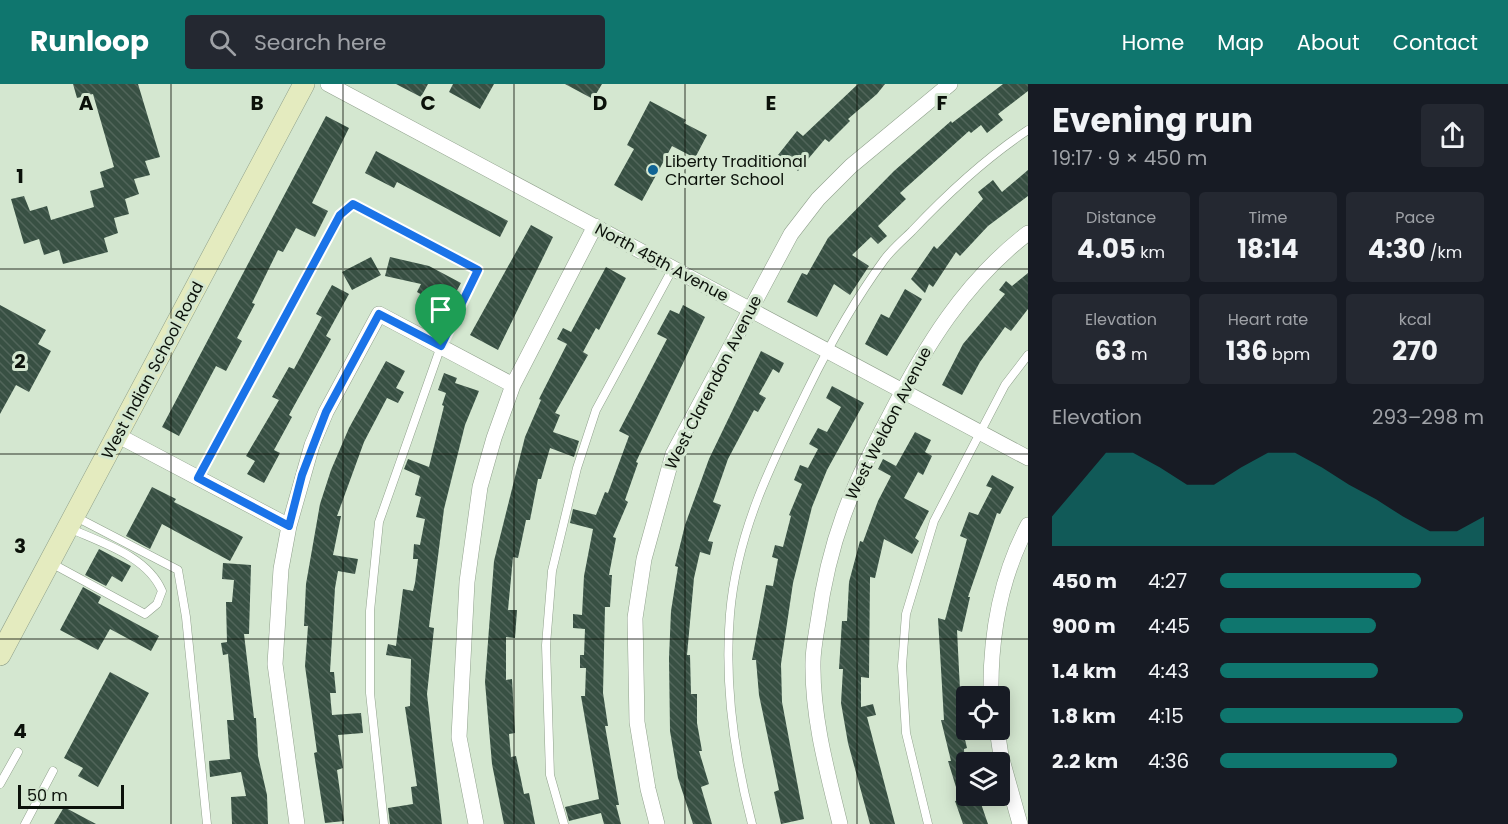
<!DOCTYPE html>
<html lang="en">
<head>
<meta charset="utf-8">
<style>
  :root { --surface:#171b24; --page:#242831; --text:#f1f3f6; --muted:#9ea1a6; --accent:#0f766e }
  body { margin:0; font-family:Poppins,sans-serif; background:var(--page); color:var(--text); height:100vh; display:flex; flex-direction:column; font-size:22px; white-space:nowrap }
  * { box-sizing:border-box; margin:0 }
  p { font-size:20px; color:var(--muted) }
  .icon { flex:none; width:33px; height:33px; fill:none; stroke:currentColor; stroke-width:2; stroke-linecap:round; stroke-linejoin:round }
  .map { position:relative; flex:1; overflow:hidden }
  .drawer { display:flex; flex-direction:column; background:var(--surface); width:480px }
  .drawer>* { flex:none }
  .fabs { position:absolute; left:956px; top:602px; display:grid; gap:12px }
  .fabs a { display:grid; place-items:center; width:54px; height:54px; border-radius:6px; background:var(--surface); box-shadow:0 3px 15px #0003; font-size:30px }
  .scale { position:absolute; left:18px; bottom:15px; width:106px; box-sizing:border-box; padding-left:6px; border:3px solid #0b110a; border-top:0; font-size:16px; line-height:21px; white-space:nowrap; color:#0b110a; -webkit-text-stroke:4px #d4e7d0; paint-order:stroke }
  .pin { position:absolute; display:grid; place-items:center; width:51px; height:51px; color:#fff; margin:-62px -26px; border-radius:50% 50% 50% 0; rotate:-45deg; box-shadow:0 0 6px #0007 }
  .pin .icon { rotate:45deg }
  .round { display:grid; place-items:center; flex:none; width:63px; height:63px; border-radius:6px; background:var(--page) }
  .overview { display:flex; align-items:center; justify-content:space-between; height:102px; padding:0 24px }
  h1 { font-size:33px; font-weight:700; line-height:45px }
  .figures { display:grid; grid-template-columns:repeat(3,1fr); gap:9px; height:102px; padding:6px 24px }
  .figures div { display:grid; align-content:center; border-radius:6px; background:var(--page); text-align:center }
  .figures b { font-size:26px; font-weight:700 }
  .figures small { font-size:16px; font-weight:400 }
  .figures p { font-size:16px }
  .chart { height:168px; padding:12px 24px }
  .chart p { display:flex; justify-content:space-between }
  .chart svg { width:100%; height:108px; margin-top:6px; fill:var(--accent); opacity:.7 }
  ul { padding:0 24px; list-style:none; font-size:20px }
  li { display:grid; grid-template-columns:96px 72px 1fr; align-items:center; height:45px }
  li i { height:15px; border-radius:8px; background:var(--accent) }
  header { display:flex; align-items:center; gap:36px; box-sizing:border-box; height:84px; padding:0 30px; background:var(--accent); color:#fff }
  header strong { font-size:28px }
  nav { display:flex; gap:33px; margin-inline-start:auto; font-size:21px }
  .search { width:420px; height:54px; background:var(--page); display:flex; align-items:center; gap:15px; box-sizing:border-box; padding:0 21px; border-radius:6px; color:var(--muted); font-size:22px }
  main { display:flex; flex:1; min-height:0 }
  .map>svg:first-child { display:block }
  .building { fill:url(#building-back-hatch) }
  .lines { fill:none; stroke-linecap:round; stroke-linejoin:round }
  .lane-casing { stroke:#90a18c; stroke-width:9 }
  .street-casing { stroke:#90a18c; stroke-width:16 }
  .secondary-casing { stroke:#90a18c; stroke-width:22 }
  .lane { stroke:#fff; stroke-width:8 }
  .street { stroke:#fff; stroke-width:15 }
  .secondary { stroke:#e4ebbf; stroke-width:21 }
  .route-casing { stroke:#fff; stroke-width:12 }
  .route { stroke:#1a73e8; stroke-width:8 }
  .grid { fill:none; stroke:#0b110a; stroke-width:1.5; stroke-opacity:0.55 }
  .poi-dot { fill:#106394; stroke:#d4e7d0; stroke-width:2 }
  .labels { text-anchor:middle; stroke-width:6; stroke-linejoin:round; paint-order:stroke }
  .poi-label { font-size:16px; fill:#0b110a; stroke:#d4e7d0; text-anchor:start }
  .street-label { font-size:16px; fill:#0b110a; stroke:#d4e7d0 }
  .grid-label { font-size:20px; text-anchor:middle; font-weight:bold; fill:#0b110a; stroke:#d4e7d0; stroke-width:6; stroke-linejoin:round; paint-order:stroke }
</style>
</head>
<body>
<header>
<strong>Runloop</strong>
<div class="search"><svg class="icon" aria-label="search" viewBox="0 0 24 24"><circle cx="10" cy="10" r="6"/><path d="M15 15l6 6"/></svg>Search here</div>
<nav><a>Home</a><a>Map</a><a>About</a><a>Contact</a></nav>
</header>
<main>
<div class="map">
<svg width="1028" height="740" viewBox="0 0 1028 740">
  <defs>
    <pattern id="building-back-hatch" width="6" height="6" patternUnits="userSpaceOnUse" patternTransform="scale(1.5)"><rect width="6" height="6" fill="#385043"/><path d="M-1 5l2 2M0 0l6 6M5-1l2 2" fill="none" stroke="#51655a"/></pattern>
  </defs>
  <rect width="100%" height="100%" fill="#d4e7d0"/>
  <!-- building -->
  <path class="building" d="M73,0H138L160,73L145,77L150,91L134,95L139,110L125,115L129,130L114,134L118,149L104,154L108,168L63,180L59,166L44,171L39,155L24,160L11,115L24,112L30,127L47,122L51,136L94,123L90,107L104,103L100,88L114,83L93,10L77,14Z
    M396,0H428L421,13Z
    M453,0H494L480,25L449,8Z
    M565,0H602L593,15Z
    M858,0H885L877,10L848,35L850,37L829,58L825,55L798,87L778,71L797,47L803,52Z
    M1003,0H1028V7L998,30L1003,36L987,49L981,41L971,49L969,47L900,109L906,115L878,142L887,152L878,160L871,153L852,171L869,182L850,211L834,200L817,233L787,218L802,189L807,191L828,154L894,87L951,37L952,39Z
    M650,17L686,36L684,39L707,51L695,74L672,62L642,117L614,101L634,65L627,61Z
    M326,32L349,44L312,119L328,127L315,153L296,144L283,168L278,166L252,219L255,220L237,254L242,257L226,287L216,282L179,352L162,343Z
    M376,67L508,137L500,153L397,98L394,104L365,89Z
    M1028,86V112L988,142L960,172L956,168L933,203L929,200L925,209L911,195L934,162L937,165L983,115L978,108L993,96L1002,108Z
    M531,141L553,153L498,266L470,251Z
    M371,173L381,191L352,206L342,188Z
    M390,173L429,182L461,199L447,225L417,208L421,200L385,192Z
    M606,183L626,194L599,246L596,244L583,268L588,271L555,329L560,331L553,348L579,357L574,373L550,364L541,395H538L530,436H526L518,474L513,473L508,526H517L515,554L506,553V596L512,595L515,649L509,650L511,673L516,672L524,710L529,709L535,740H504L492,680L485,598L494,477L525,353L541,316L539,315L567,260L557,255L563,244L571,248Z
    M1028,189V225L1011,247L1005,243L980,278L962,311L942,301L963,260L1005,210L999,206L1006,197L1012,202Z
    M332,201L349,210L326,252L331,255L289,331L292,333L274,366L280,369L264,399L247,390L255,377L246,372L279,316L272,313L289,283L294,285L322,233L316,230Z
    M905,205L922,215L887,272L865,260L881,230L889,234Z
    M0,221L46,246L38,260L51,267L29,308L16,301L0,330Z
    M683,221L705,233L636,378L638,379L625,416L628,418L613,453L616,454L609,491H612L610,523H605L603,609L608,642H605L619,721H616L621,740H604L601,729L569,737L565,723L599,715L581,612H585L586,584H580V571H584L585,545L573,544V530L582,531L584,492L593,445L570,439L573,425L596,431L605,408L608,409L629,352L619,347L667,255L657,250L670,226L679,230Z
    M761,267L784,279L779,289L773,285L759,310L766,314L758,328L754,326L728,375L713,418L721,421L708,457L713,458L710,471L700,468L694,494L687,571H690L691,610H697V639L702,667H699L709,700L701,703L712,740H693L678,694L670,647L669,574L671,527L678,483L675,482L685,441L709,375Z
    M386,277L405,287L396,304L404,308L398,319L387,314L364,358L337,432H341L333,471L358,475L355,490L338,487L335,504L330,588H334L336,609H330L332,631L361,629L363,649L338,651L343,684L337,686L344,737L325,739L314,669L317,668L305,582L308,542H304L306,500L320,420L331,386L349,344Z
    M444,289L457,294L455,299L479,307L465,341L444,425L429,543L434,544L427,610L442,740H390L388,724L413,720L411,703L417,702L405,623L410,622L411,575L386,571L388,560L396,562L403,505L413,507L415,499L418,475H413L414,460L420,461L425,435L416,433L421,413L415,411L420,392L404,385L408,375L429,383L444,322L442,321L446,309L438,306Z
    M832,302L864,319L827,386L812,423L793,499L781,580L782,618L804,735L781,740L774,708L779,706L759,611L756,576H752L766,501L773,502L778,475L772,473L775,461L783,463L791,432L789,431L802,400L794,396L800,381L808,384L818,365L809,360L818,344L827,348L841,323L826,314Z
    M915,348L931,356L925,368L932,372L923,391L918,388L904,414L929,427L915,454L919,457L912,470L884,455L875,494L870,493L869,594L861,593V623L873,620L876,631L867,633L895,740H870L848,659L841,619L843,585H839L842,537H847L849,498L860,457L863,458L878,417L891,392L878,385L883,375L896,382Z
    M992,391L1014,403L1000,430L997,429L968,513H970L962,548L957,546L961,626H958L967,664L964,665L966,711H978L988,740H963L955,717L960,716L948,677H951L941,636H944L938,534L945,536L967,455L960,452L969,428L978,431L992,404L986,402Z
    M152,403L176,415L174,418L243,453L230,477L162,440L150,465L126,452Z
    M99,465L131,482L122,498L112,492L106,502L85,491Z
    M223,479L251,481L249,550H244L254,634H256L258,672L267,711L268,740H232L231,713L246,712L241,688L210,693L209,677L230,675L227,636H234L228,570L223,571L221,559L227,558L226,518H232L234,496L222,495Z
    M83,503L101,513L98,519L159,552L151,567L110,545L98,566L60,546Z
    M110,588L149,609L98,703L78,692L83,684L64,674Z
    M64,723L96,740H54Z"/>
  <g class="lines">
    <defs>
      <path id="lane" d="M198,394L340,131L353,120L478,186L441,262L379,438L370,527V609L384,740
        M76,433L178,486L186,533L207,740
        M51,479L145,530L157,520L162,507C147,472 102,459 69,444
        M0,700L18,668
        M25,740L53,687
        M564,740L550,691L546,561L552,487L577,384L596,326L673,184
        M752,740C734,671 724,602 730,530C737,447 772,378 808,305C830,260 854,217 884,176C892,165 903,156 912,147C947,110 986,74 1028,46
        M928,740L906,649L902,582L906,530L934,437L1005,301L1028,271"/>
      <path id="street" d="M328,0L1028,374
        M117,351L289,442
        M991,612C990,552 1000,494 1028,441
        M997,645L1001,672L1020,740
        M297,740L275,580L281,485L289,442L312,361L326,328L379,230L513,301
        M476,740L459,653L467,498L480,403L494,354L513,301L595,142
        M657,740L648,705L637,638L635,534L644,475L673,370L791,150L818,115L851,82L950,0
        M840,740C827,687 812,633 813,578C813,565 816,551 818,538C829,456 851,405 889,333C925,263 964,198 1028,149"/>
      <path id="secondary" d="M0,571L304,0"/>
    </defs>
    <!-- lane casing -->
    <use href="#lane" class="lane-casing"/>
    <!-- street casing -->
    <use href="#street" class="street-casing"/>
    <!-- secondary casing -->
    <use href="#secondary" class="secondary-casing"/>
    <!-- lane -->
    <use href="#lane" class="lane"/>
    <!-- street -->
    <use href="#street" class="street"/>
    <!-- secondary -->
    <use href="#secondary" class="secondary"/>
  </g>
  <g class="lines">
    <defs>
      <path id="route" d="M353,120L478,186L441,262L379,230L326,328L302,391L289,442L198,394L340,131Z"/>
    </defs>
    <!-- route casing -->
    <use href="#route" class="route-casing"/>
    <!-- route -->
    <use href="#route" class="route"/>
  </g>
  <!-- grid -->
  <path class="grid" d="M171,0V740M343,0V740M514,0V740M685,0V740M857,0V740M0,185H1028M0,370H1028M0,555H1028"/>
  <!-- markers -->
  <circle class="poi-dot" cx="653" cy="86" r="6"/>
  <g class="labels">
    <!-- poi labels -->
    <g class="poi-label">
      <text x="665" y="83">Liberty Traditional<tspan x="665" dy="18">Charter School</tspan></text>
    </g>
    <!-- street labels -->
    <g class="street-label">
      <text transform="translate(662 178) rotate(28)" y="6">North 45th Avenue</text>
      <text transform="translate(152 286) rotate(-62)" y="6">West Indian School Road</text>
      <text transform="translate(713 298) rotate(-63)" y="6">West Clarendon Avenue</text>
      <text transform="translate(888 339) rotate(-63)" y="6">West Weldon Avenue</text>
    </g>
  </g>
  <g class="grid-label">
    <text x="86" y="26">A</text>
    <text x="257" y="26">B</text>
    <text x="428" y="26">C</text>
    <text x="600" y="26">D</text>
    <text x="771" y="26">E</text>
    <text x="942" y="26">F</text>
    <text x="20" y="99">1</text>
    <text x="20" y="284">2</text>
    <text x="20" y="469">3</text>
    <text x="20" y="654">4</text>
  </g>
</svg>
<div class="fabs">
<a><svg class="icon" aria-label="locate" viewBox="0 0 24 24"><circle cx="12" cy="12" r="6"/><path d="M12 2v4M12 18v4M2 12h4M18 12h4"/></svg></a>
<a><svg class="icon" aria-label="layers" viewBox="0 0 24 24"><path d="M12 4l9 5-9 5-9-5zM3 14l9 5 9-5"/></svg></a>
</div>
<div class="scale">50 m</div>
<div class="pin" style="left:441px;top:262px;background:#1e9e55"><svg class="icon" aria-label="arrive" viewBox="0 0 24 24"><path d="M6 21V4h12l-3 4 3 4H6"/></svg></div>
</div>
<section class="drawer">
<div class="overview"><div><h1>Evening run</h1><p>19:17 · 9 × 450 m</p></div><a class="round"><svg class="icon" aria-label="share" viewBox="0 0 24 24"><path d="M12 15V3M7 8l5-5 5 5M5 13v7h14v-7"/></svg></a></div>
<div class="figures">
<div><p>Distance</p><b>4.05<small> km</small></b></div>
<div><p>Time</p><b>18:14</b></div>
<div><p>Pace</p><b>4:30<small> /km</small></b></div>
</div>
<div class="figures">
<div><p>Elevation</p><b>63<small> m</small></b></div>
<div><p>Heart rate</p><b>136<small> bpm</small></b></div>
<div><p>kcal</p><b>270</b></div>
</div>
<div class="chart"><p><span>Elevation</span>293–298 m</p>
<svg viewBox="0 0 160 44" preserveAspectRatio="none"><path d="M0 44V32L10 19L20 6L30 6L40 12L50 19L60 19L70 12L80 6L90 6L100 12L110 19L120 25L130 32L140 38L150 38L160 32V44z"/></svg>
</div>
<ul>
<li><b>450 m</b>4:27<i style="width:76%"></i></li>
<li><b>900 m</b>4:45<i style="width:59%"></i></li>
<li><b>1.4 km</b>4:43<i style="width:60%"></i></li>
<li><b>1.8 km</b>4:15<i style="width:92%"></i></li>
<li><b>2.2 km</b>4:36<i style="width:67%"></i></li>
</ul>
</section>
</main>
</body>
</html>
